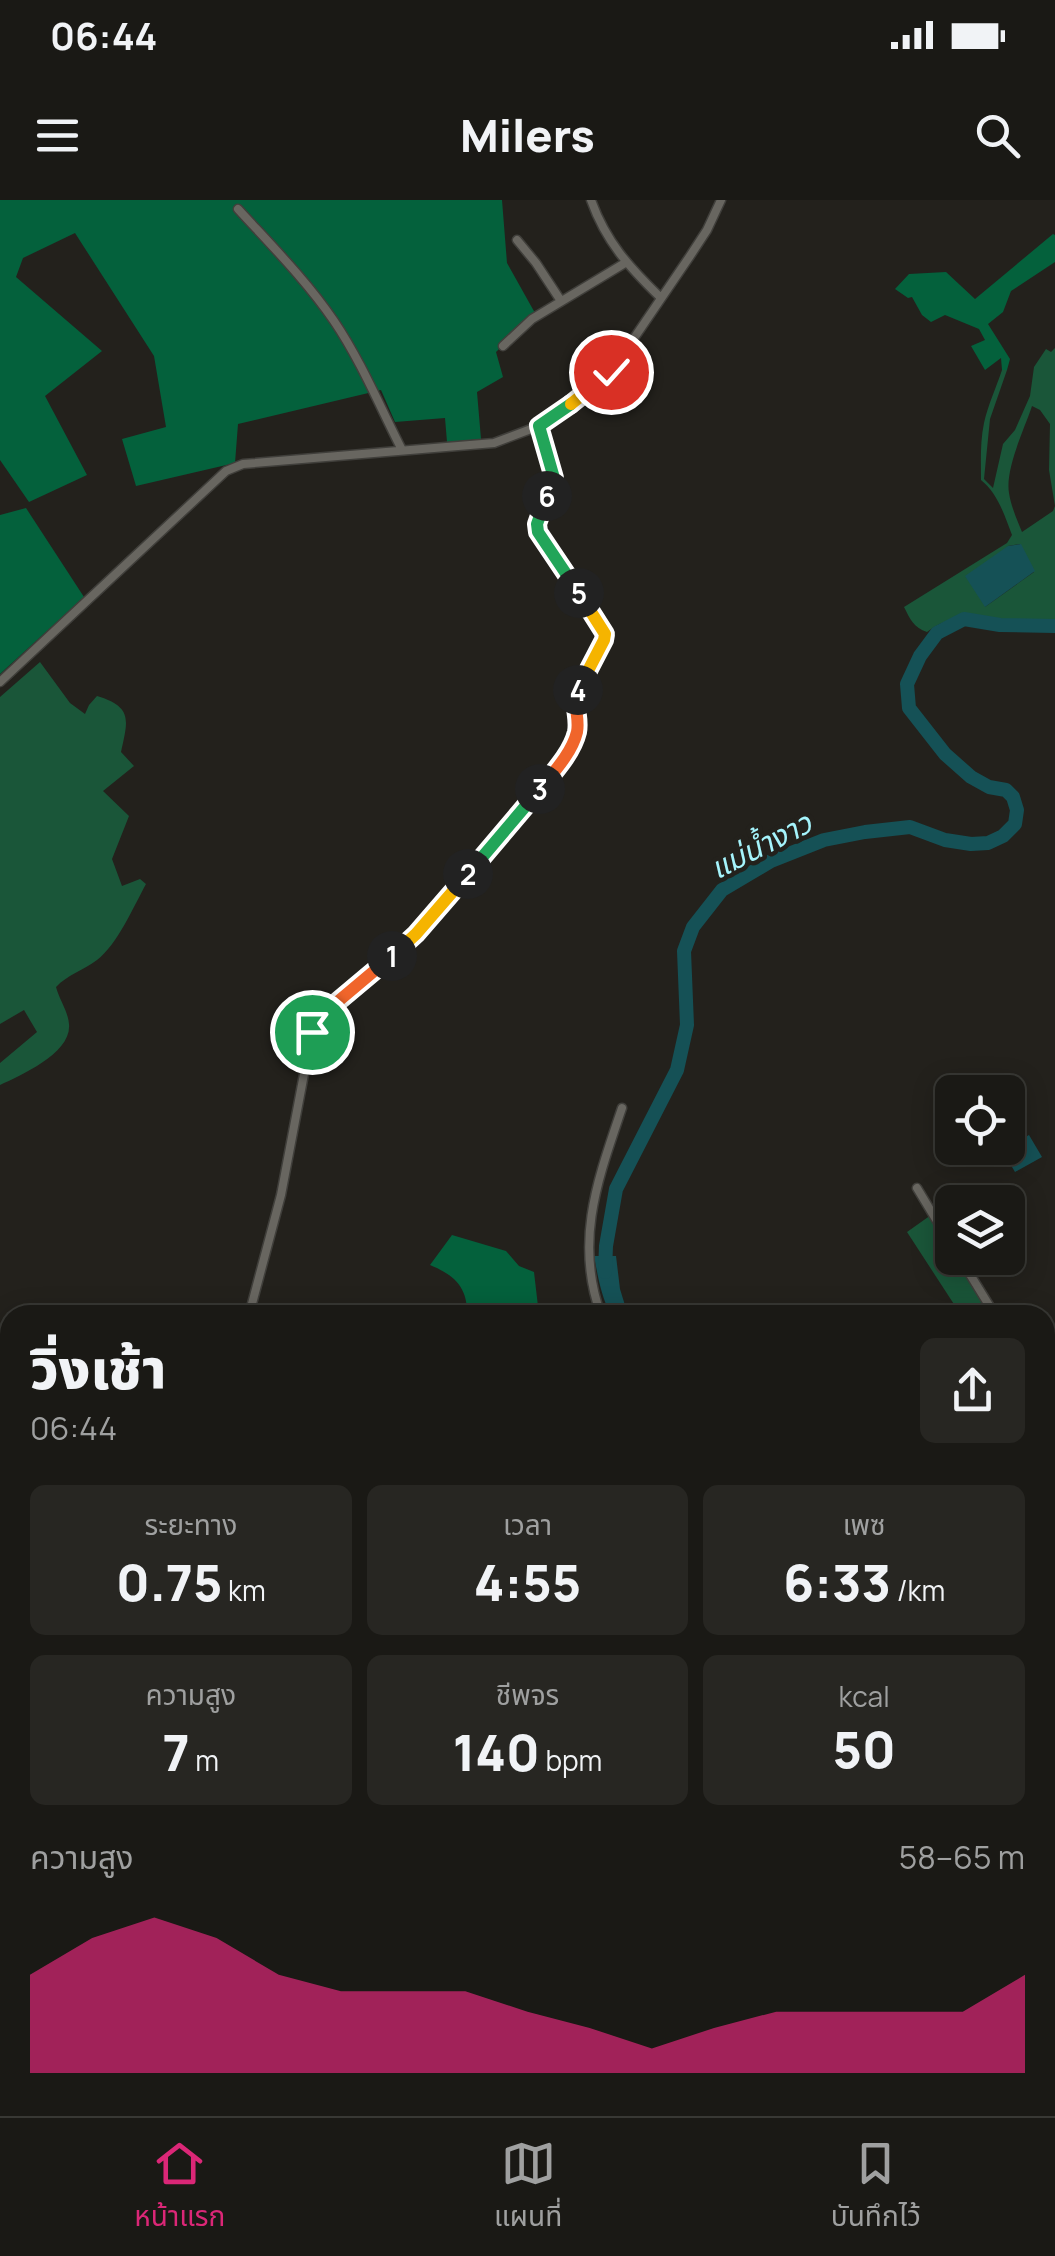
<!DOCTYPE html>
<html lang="th">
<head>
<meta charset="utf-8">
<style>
  :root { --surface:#1a1915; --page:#272622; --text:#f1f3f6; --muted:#9fa0a0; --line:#383834; --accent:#db2777 }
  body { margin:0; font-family:Manrope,"Noto Sans Thai",sans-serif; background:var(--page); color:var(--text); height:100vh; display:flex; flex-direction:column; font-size:38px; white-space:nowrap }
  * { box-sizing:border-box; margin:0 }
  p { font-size:32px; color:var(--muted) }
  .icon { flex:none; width:55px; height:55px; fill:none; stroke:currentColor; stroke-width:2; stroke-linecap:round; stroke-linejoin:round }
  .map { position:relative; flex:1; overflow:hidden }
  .drawer { position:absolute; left:0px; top:1105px; width:1055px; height:812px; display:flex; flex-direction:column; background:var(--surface); border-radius:30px 30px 0 0; box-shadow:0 5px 25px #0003,0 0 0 2px var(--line) }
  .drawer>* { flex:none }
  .controls { position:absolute; left:935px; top:875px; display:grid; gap:20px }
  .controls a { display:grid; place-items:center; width:90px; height:90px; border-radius:15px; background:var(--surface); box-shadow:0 5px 25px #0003,0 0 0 2px var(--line); font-size:50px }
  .pin { position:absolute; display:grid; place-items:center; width:85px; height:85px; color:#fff; margin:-42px; border:5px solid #fff; border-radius:50%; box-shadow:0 2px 10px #0007 }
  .km { position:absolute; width:50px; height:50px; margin:-25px; border-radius:50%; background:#222; color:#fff; font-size:28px; line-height:50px; text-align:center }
  .round { display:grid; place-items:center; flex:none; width:105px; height:105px; border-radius:15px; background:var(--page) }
  .head { display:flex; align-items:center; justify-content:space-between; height:170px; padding:0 30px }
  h1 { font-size:55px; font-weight:800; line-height:75px }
  .figures { display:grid; grid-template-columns:repeat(3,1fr); gap:15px; height:170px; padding:10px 30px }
  .figures div { display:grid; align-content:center; border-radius:15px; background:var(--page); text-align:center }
  .figures b { font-size:50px; font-weight:800 }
  .figures small { font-size:28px; font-weight:400 }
  .figures p { font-size:28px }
  .chart { height:280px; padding:20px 30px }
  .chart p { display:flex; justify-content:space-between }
  .chart svg { width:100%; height:180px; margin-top:10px; fill:var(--accent); opacity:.7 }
  .status { display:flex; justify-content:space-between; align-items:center; height:70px; padding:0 50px; background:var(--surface); direction:ltr }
  .status svg { height:28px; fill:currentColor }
  header { display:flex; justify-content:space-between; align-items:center; height:130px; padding:0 30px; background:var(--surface); font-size:45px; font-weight:800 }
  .dock { display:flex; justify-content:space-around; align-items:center; height:140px; border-top:2px solid var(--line); background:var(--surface); font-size:28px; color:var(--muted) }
  .dock a { display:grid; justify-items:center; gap:5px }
  .dock .on { color:var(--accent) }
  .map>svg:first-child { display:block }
  .green { fill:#1a5639; fill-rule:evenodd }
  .forest { fill:#04613c }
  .water { fill:#155156 }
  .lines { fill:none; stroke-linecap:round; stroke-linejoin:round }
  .river { stroke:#155156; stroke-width:14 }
  .minor-casing { stroke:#403f3b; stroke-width:11 }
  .highway-casing { stroke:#403f3b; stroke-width:15 }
  .minor { stroke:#686660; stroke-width:8 }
  .highway { stroke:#df9dcd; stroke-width:11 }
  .split-1-casing { stroke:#fff; stroke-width:20 }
  .split-2-casing { stroke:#fff; stroke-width:20 }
  .split-3-casing { stroke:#fff; stroke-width:20 }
  .split-4-casing { stroke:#fff; stroke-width:20 }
  .split-5-casing { stroke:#fff; stroke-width:20 }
  .split-6-casing { stroke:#fff; stroke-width:20 }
  .split-7-casing { stroke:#fff; stroke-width:20 }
  .split-8-casing { stroke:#fff; stroke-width:20 }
  .split-1 { stroke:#f0652b; stroke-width:12 }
  .split-2 { stroke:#f5b400; stroke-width:12 }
  .split-3 { stroke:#22a559; stroke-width:12 }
  .split-4 { stroke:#f0652b; stroke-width:12 }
  .split-5 { stroke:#f5b400; stroke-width:12 }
  .split-6 { stroke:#22a559; stroke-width:12 }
  .split-7 { stroke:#22a559; stroke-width:12 }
  .split-8 { stroke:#f5b400; stroke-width:12 }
  .labels { text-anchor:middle; stroke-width:9; stroke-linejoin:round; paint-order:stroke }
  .water-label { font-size:30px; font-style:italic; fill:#a5f4fc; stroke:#23211c }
</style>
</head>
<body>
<div class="status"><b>06:44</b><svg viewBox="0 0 49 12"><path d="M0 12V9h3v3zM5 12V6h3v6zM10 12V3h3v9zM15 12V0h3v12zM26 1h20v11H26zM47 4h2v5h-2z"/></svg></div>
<header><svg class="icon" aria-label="menu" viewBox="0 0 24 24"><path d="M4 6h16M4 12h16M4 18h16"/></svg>Milers<svg class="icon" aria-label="search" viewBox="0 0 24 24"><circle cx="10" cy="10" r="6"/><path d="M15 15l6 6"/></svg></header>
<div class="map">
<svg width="1055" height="1916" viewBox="0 0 1055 1916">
  <rect width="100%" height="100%" fill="#23211c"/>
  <!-- green -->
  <path class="green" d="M1055,148V421C1044,421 1033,422 1022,422C985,421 960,407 927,432C914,428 910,419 904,407L1007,343L1012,335C1004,314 998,294 981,280C981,261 980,242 984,223C988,205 996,188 1002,170H1007L990,219L984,279L993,288L1003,244L1015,230L1030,196L1034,167L1046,149L1051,152ZM1032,206L1040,210L1050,224L1049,270L1055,306L1053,311L1022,332C1017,320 1011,306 1009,293C1005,269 1024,230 1032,206ZM1020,344L1034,372L985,407L1008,346Z
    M40,462L70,503L85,514L89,505L97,496C133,507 128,520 121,552L134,566L103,591L129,616L112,659L122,686L140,679L146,684C134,706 117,745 97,760C84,770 67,775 56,787C59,799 68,811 69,824C72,853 21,875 0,885V863L37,832L24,810L0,824V497Z
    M931,1015L952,1050V1058H957L993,1115H961L907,1032Z"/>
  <!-- forest -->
  <path class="forest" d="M0,0H502L507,63L535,113L496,152L503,177L477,192L481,239L447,242L445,218L395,222L381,190L238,224L235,263L136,286L122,239L166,227L154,156L75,33L23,58L16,77L102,151L45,196L87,275L29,302L0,260Z
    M1053,34L1055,35V62L1011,91L1003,112L988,124L1010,159L1007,170H1002L1001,158L985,170L971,146L985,140L979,129L945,115L931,122L922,115L912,97L908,98L895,89L909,74L946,72L975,99Z
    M26,308L84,397L0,474V315Z
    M452,1035L506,1051L519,1066L534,1072L539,1115H467C468,1087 454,1075 430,1065Z
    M1055,1734V1841L1045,1850V1758Z"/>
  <!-- water -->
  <path class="water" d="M1021,344L1035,371L985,407L965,376L1008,346Z
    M1029,935L1042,957L1015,972L1002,950Z
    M594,1056H616L620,1089L628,1115H611C601,1096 598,1077 594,1056Z"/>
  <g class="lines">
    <!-- river -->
    <path class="river" d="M605,1072L606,1046L616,989L677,870L687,825L684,751L693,727L722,690L771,661L824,640L865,632L910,627L945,640L971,644L988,643L1003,636L1015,624L1017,610L1013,597L1006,590L989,587L971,577L945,554L909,508L907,484L920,456L937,433L964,419L1000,425L1055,426"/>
    <defs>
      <path id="minor" d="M591,0C606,42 629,67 661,98
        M238,9C271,45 306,80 334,121C361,161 380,207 402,250
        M517,40L536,63L561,101
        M503,146L532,119L625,63
        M0,482L226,271L243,264L494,243L539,226L587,193L611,172L690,56L707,30L721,0
        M917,988L952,1046
        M960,1058L995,1115
        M249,1115L281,995L312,832L317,819L416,734L556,570C564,556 576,542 577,526C578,514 573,505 576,493L604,441L603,429L543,344C529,316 548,307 553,282C556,265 545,243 539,226
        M601,1115C574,1041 598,979 622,908
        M1045,1190L1055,1201
        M0,1302L10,1293
        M0,1353L10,1373
        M1045,1745L1055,1740
        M0,1810L10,1811
        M0,1858L10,1860
        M637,1908L644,1916
        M238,1916L245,1908
        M806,1916L815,1908"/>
      <path id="highway" d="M1045,1520L1055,1510
        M1045,1550L1055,1540
        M0,1822L10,1824
        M0,1845L10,1846
        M385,1908L409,1911L519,1916
        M566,1916L613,1908"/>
    </defs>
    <!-- minor casing -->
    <use href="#minor" class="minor-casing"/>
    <!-- highway casing -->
    <use href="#highway" class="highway-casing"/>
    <!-- minor -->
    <use href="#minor" class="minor"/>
    <!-- highway -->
    <use href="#highway" class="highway"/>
  </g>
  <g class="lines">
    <defs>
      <path id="split-1" d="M312,832L317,819L392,756"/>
      <path id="split-2" d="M392,756L416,734L468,674"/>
      <path id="split-3" d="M468,674L540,589"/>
      <path id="split-4" d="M540,589C553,573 572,553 577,532C580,517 572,505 578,490"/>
      <path id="split-5" d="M578,490L604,440L605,434L579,393"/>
      <path id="split-6" d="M547,296L537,324L538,332L579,393"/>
      <path id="split-7" d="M547,296L554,278L539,226L571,204"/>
      <path id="split-8" d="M571,204L611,172"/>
    </defs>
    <!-- split-1 casing -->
    <use href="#split-1" class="split-1-casing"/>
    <!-- split-2 casing -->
    <use href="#split-2" class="split-2-casing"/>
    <!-- split-3 casing -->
    <use href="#split-3" class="split-3-casing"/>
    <!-- split-4 casing -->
    <use href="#split-4" class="split-4-casing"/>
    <!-- split-5 casing -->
    <use href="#split-5" class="split-5-casing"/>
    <!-- split-6 casing -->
    <use href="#split-6" class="split-6-casing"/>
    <!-- split-7 casing -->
    <use href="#split-7" class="split-7-casing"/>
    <!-- split-8 casing -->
    <use href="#split-8" class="split-8-casing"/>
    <!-- split-1 -->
    <use href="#split-1" class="split-1"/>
    <!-- split-2 -->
    <use href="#split-2" class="split-2"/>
    <!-- split-3 -->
    <use href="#split-3" class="split-3"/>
    <!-- split-4 -->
    <use href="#split-4" class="split-4"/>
    <!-- split-5 -->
    <use href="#split-5" class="split-5"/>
    <!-- split-6 -->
    <use href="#split-6" class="split-6"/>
    <!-- split-7 -->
    <use href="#split-7" class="split-7"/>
    <!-- split-8 -->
    <use href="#split-8" class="split-8"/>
  </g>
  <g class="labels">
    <!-- water labels -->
    <g class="water-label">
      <text transform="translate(761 646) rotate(-27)" y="10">แม่น้ำงาว</text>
    </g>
  </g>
</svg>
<div class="controls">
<a><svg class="icon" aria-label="locate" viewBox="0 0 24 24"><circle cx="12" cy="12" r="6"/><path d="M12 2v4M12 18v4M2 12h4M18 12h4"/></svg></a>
<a><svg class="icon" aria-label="layers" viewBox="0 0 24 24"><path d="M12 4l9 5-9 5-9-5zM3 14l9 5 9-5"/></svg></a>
</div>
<div class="pin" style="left:312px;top:832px;background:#1e9e55"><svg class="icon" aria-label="arrive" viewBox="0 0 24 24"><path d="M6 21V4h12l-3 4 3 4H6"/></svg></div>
<div class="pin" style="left:611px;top:172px;background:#d93025"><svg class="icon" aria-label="check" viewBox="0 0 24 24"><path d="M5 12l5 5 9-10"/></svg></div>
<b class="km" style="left:392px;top:756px">1</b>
<b class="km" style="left:468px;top:674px">2</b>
<b class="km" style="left:540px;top:589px">3</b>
<b class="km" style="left:578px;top:490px">4</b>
<b class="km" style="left:579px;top:393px">5</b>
<b class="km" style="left:547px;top:296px">6</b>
<section class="drawer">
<div class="head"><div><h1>วิ่งเช้า</h1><p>06:44</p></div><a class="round"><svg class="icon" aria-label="share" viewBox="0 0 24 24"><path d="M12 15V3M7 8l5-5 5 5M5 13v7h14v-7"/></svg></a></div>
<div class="figures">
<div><p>ระยะทาง</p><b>0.75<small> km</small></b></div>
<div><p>เวลา</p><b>4:55</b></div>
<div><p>เพซ</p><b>6:33<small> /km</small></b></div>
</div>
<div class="figures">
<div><p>ความสูง</p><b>7<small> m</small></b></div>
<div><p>ชีพจร</p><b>140<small> bpm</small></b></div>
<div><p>kcal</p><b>50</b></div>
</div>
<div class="chart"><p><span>ความสูง</span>58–65 m</p>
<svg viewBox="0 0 160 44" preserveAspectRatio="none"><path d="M0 44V20L10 11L20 6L30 11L40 20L50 24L60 24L70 24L80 29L90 33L100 38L110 33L120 29L130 29L140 29L150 29L160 20V44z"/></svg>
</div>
</section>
</div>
<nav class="dock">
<a class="on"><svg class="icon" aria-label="home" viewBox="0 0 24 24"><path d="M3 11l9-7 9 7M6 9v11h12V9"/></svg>หน้าแรก</a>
<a><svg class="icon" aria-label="map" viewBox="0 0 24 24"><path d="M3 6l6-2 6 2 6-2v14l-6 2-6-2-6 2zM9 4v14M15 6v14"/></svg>แผนที่</a>
<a><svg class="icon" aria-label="saved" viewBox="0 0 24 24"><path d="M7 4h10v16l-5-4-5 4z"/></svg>บันทึกไว้</a>
</nav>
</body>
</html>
